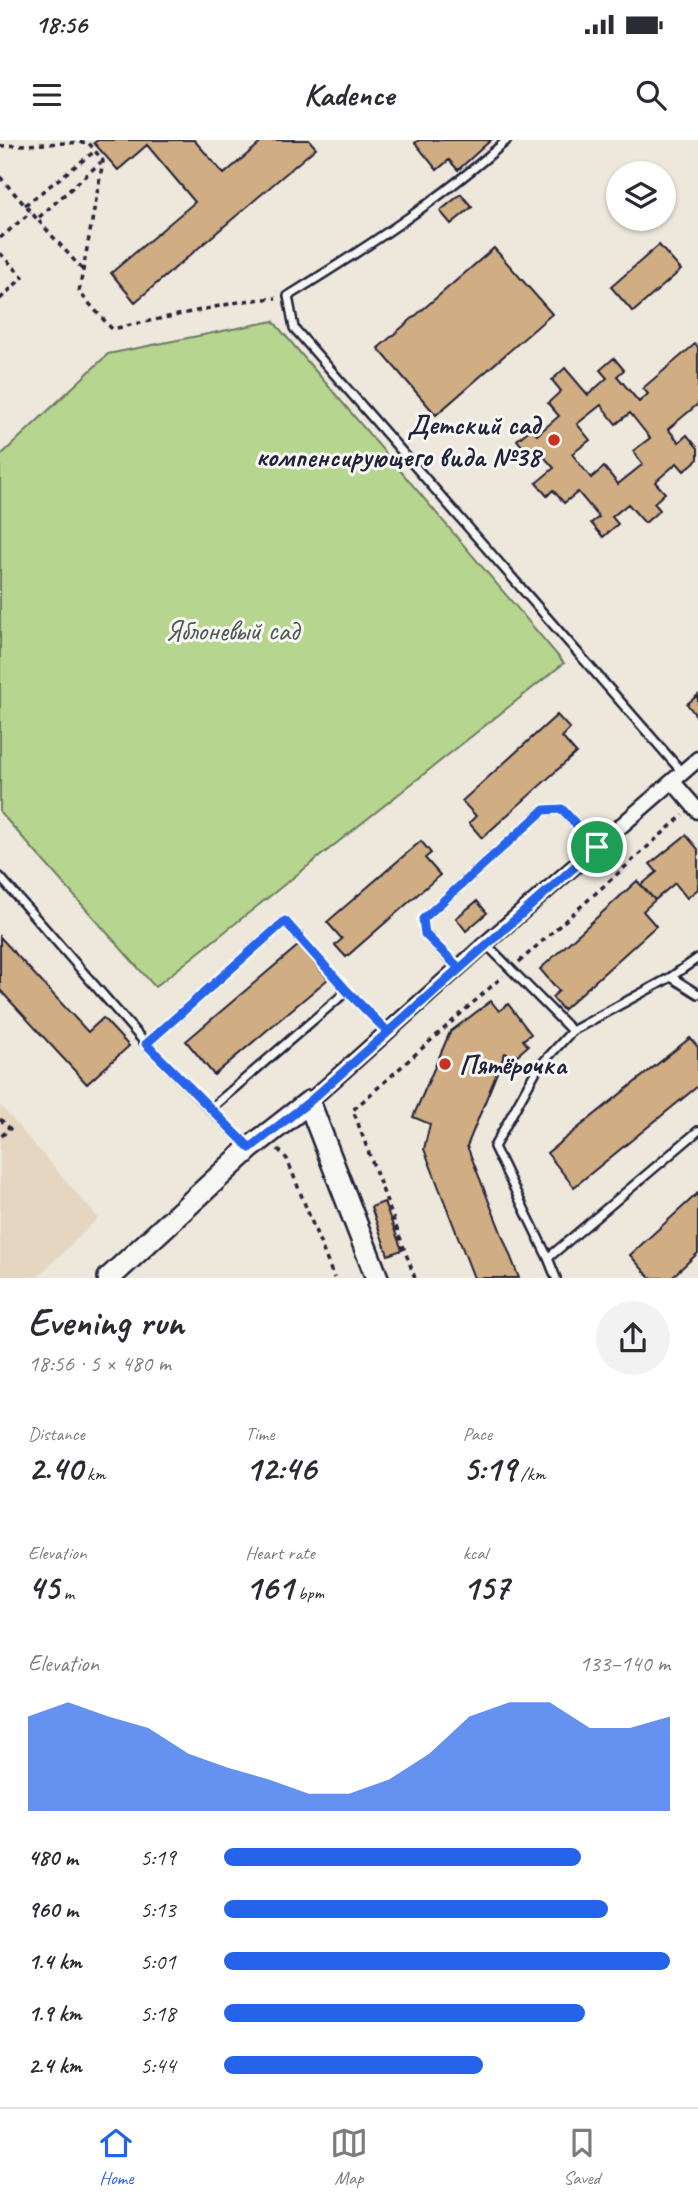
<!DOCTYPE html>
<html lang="en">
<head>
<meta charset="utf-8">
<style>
  :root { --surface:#fff; --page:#f2f2f3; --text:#2b2b33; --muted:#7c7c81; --line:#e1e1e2; --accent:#2563eb }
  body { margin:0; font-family:Caveat,sans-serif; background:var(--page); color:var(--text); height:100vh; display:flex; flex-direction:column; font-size:26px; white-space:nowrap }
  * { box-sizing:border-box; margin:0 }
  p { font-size:23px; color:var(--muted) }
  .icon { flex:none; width:38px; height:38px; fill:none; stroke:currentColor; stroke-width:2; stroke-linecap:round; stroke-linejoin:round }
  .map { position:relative; height:1138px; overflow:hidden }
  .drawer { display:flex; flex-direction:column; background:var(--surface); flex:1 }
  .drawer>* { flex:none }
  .controls { position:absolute; left:606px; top:21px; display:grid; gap:14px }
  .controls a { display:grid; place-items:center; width:70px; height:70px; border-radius:50%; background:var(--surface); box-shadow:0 2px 5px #0004; font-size:35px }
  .pin { position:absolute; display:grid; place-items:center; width:60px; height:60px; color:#fff; margin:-30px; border:4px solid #fff; border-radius:50%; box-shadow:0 2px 7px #0007 }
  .round { display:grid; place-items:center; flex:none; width:74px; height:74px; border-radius:37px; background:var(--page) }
  .summary { display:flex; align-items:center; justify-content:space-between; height:119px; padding:0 28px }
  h1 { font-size:38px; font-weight:800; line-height:52px }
  .metrics { display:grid; grid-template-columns:repeat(3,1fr); gap:10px; height:119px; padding:7px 28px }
  .metrics div { display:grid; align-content:center }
  .metrics b { font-size:35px; font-weight:800 }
  .metrics small { font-size:19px; font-weight:400 }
  .metrics p { font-size:19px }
  .chart { height:196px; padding:14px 28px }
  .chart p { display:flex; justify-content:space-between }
  .chart svg { width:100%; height:126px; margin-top:7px; fill:var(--accent); opacity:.7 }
  ul { padding:0 28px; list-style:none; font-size:23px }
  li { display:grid; grid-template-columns:112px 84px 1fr; align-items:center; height:52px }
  li i { height:18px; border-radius:9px; background:var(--accent) }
  .status { display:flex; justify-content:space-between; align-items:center; height:49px; padding:0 35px; background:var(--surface); direction:ltr }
  .status svg { height:19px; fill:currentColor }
  header { display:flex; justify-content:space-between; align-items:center; height:91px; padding:0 28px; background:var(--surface); font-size:32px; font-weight:800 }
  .dock { display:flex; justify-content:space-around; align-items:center; height:98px; border-top:2px solid var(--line); background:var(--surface); font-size:19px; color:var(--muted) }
  .dock a { display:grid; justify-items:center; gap:4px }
  .dock .active { color:var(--accent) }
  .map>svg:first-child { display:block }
  .built { fill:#e5d6c1 }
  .green { fill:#b6d58e; stroke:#6c7c64; stroke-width:2 }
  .building { fill:#d0ad82; stroke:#22223b; stroke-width:2; fill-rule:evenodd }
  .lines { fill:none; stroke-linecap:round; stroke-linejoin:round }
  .lane-casing { stroke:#22223b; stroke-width:12 }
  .street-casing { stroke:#22223b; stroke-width:19 }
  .secondary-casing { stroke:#22223b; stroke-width:26 }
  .path { stroke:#22223b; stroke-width:3.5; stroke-dasharray:5 5; stroke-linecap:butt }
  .lane { stroke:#f6f6f2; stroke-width:7 }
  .street { stroke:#f6f6f2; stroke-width:14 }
  .secondary { stroke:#f6f6f2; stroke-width:21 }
  .route-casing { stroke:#fff; stroke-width:14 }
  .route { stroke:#2563eb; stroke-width:9 }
  .poi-dot { fill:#c8321e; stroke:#f6f6f2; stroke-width:2.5 }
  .labels { text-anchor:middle; stroke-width:6; stroke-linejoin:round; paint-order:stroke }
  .poi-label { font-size:28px; font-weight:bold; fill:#22223b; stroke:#f6f6f2; text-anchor:end }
  .park-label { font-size:28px; fill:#4e5854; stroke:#f6f6f2 }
</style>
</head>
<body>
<div class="status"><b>18:56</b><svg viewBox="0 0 49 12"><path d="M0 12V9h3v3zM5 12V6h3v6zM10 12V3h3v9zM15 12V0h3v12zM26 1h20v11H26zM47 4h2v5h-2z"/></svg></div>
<header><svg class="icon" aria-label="menu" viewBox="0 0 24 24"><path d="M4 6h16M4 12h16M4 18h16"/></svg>Kadence<svg class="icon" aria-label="search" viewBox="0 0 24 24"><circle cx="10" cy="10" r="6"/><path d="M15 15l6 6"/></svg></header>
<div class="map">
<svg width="698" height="1138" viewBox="0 0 698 1138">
  <rect width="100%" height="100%" fill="#eee7dc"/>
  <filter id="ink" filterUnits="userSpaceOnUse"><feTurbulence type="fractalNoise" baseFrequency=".0143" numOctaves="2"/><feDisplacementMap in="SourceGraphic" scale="14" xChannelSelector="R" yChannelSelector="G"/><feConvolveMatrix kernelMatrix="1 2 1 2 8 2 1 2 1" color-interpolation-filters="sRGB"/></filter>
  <g filter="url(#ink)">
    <!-- built -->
    <path class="built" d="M0,965L98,1078L38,1137H0Z"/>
    <!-- green -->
    <path class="green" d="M273,181L564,523L155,847L0,672V316L108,214Z"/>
    <!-- building -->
    <path class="building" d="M98,0H194L224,34L264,0H309L316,8L135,162L111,133L195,62L147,5L118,30L94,3Z
      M419,0H491L458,30L449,20L437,30L415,3Z
      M461,54L472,67L451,84L440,71Z
      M659,105L681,130L633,172L611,147Z
      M494,108L552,174L436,275L378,208Z
      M695,204L698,207V264L668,289L679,302L687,295L698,308V319L684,331L677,323L655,342L665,353L654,363L660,370L645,383L628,364L612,377L618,384L603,397L591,383L599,377L578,352L564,363L553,350L547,356L536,343L554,328L538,310L530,316L517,300L532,288L537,295L559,276L548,263L561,251L552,240L565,228L588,255L607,238L600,230L614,218L624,230L617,236L639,262L648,254L643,248ZM601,265L616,284L630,273L650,298L633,311L643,324L618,344L604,327L591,338L572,314L590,300L577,284Z
      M698,555V578L687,564Z
      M557,575L570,589L562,597L576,613L482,698L469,683L476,676L462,661Z
      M686,695L698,709V749L687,758L675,743L655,760L641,745L657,732L650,724Z
      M421,701L431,713L425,718L440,735L346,817L335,805L342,799L327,782Z
      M637,741L655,760L643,771L656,786L563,870L552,857L559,851L540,829Z
      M477,761L487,773L466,791L456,778Z
      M0,797L88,892L103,878L129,906L87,944L0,850Z
      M299,805L328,839L214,935L186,901Z
      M491,861L499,871L508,864L531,894L523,900L528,906L515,917L505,913L467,1006L519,1138H474L424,1009L430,984L413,977L450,892Z
      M690,898L698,907V946L574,1047L547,1013Z
      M698,1053V1113L671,1138H650L630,1115Z
      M384,1062L402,1110L388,1115L371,1067Z"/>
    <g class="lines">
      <defs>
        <path id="lane" d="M507,0C440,60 364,109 288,156L294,188L682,632
          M0,737L146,904
          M486,804L572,891L671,837L698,854
          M458,828L425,794L423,779L544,670L562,669L598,707
          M671,837L698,818
          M347,851L285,781L146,904L210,969L347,851L388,892
          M210,969L247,1005
          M548,1118L494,1007L537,929L572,891
          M556,1138L548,1118L698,991"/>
        <path id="street" d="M673,642L698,671
          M309,962L485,804L698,619"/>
        <path id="secondary" d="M109,1138L250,1008L309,962L377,1138"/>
      </defs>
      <!-- lane casing -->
      <use href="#lane" class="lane-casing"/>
      <!-- street casing -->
      <use href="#street" class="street-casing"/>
      <!-- secondary casing -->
      <use href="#secondary" class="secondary-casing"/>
      <!-- path -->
      <path class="path" d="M0,6L88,2L103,21L79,152L112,189L243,161L276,158
        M0,37L37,79
        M25,65L95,11
        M0,98L31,72
        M0,113L23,137L0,159
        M82,129L37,79L101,22
        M519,822L683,675
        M0,979L10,989L0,997
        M278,1009L287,1019L334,1138
        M415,1138L353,970L503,836"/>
      <!-- lane -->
      <use href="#lane" class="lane"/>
      <!-- street -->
      <use href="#street" class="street"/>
      <!-- secondary -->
      <use href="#secondary" class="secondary"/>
    </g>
  </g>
  <g class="lines" filter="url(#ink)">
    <defs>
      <path id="route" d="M597,707L309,962L250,1008L146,904L285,781L347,851L388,892L459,828L425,794L423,779L544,670L562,669L597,707"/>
    </defs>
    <!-- route casing -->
    <use href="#route" class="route-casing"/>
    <!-- route -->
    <use href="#route" class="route"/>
  </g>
  <!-- markers -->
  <g class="poi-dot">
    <circle cx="554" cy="300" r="7"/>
    <circle cx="445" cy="924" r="7"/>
  </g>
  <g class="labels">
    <!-- poi labels -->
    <g class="poi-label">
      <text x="540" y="294">Детский сад<tspan x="540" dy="32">компенсирующего вида №38</tspan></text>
      <text x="459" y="934" text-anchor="start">Пятёрочка</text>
    </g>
    <!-- park labels -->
    <g class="park-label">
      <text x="232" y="500">Яблоневый сад</text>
    </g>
  </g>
</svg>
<div class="controls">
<a><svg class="icon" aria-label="layers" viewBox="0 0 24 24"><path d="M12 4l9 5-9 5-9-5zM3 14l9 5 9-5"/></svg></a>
</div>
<div class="pin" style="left:597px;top:707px;background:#1e9e55"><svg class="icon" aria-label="arrive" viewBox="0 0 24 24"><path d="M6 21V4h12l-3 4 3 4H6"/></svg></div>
</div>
<section class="drawer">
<div class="summary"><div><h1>Evening run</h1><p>18:56 · 5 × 480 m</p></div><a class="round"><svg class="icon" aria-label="share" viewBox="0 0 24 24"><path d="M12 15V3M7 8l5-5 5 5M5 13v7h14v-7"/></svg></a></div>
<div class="metrics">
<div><p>Distance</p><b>2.40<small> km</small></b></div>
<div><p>Time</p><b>12:46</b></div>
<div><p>Pace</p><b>5:19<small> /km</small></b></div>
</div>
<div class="metrics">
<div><p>Elevation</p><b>45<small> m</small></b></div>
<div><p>Heart rate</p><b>161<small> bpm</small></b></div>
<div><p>kcal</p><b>157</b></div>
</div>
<div class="chart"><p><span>Elevation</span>133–140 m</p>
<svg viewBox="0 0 160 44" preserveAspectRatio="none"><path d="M0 44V11L10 6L20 11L30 15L40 24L50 29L60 33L70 38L80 38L90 33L100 24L110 11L120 6L130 6L140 15L150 15L160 11V44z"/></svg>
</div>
<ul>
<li><b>480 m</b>5:19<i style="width:80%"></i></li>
<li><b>960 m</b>5:13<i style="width:86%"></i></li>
<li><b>1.4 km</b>5:01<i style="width:100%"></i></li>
<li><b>1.9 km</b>5:18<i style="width:81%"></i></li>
<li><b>2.4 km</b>5:44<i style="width:58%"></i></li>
</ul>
</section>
<nav class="dock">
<a class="active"><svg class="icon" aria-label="home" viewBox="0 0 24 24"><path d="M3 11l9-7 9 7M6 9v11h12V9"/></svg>Home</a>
<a><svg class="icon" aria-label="map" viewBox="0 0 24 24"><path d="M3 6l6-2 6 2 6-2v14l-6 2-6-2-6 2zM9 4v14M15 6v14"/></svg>Map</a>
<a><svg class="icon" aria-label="saved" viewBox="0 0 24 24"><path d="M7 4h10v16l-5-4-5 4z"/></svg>Saved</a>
</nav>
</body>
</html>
